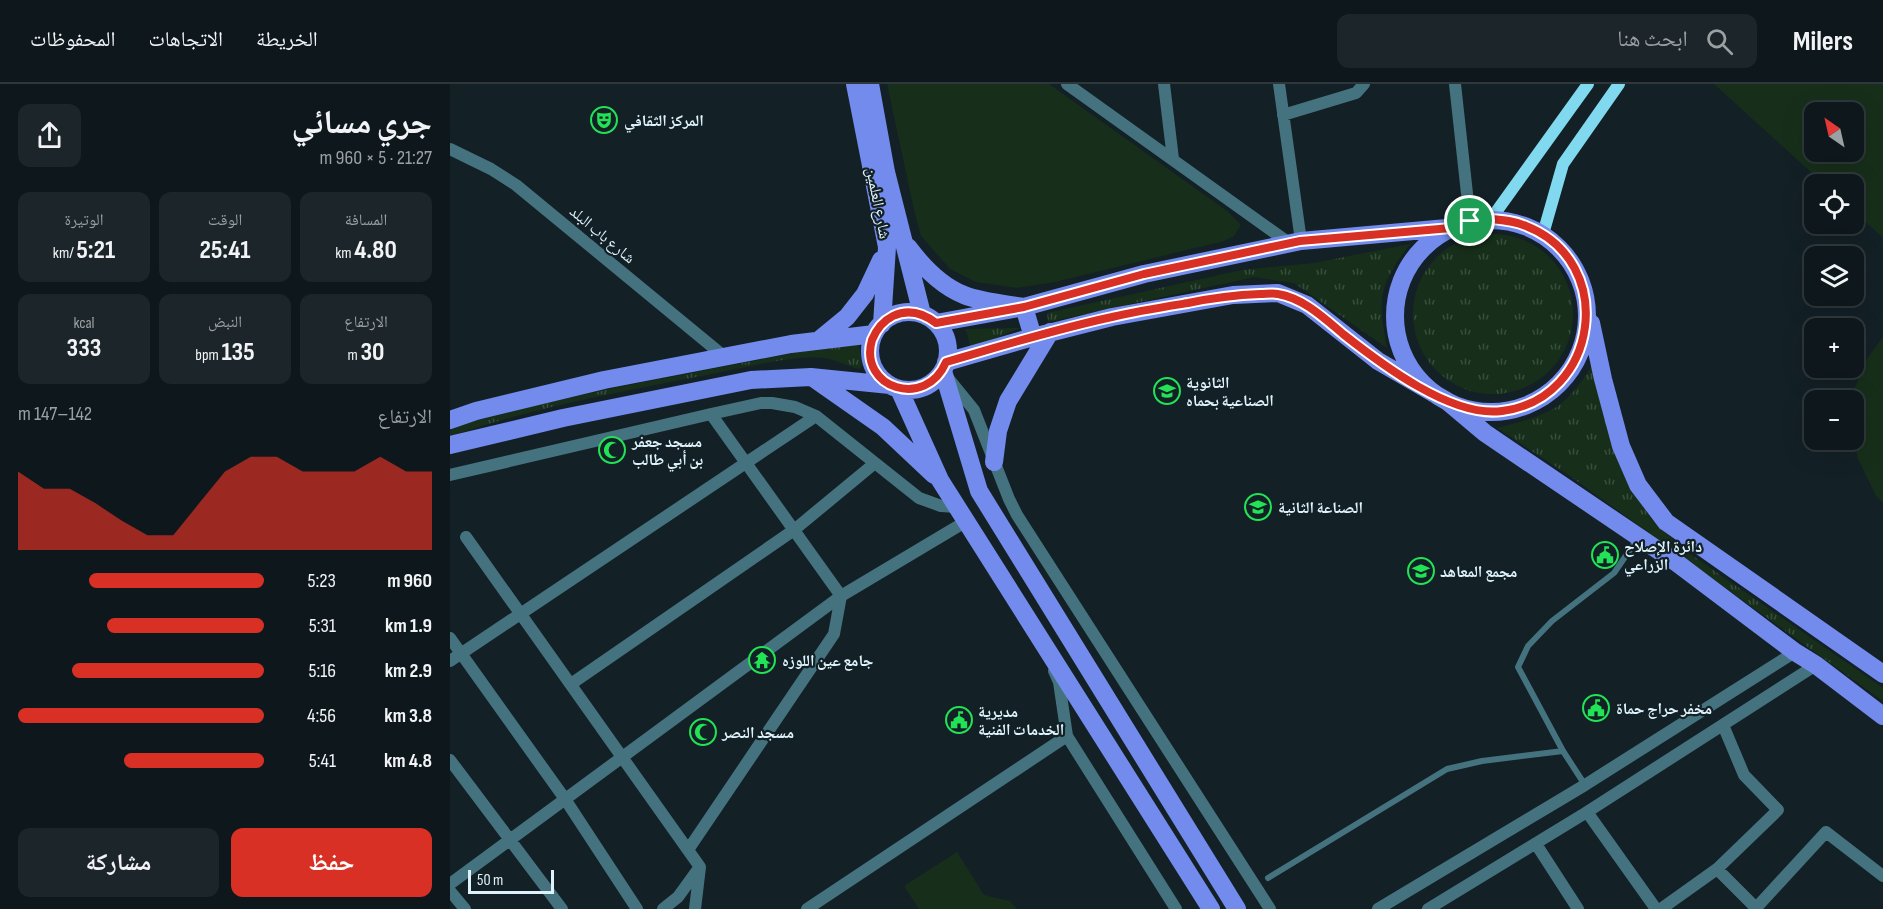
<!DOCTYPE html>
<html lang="ar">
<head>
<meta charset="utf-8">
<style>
  :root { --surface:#0e181c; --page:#1c2529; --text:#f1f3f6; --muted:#9ba0a3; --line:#2e373b; --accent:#d93025 }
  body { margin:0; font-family:"Sofia Sans Condensed","Noto Naskh Arabic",sans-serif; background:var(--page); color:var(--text); direction:rtl; height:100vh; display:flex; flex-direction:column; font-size:22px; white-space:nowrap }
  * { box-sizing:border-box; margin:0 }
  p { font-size:20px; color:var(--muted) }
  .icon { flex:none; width:33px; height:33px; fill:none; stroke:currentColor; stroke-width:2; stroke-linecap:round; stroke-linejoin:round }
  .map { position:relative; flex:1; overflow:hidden; direction:ltr }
  .side { display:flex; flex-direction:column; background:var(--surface); width:450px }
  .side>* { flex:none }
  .needle { width:39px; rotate:326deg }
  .controls { position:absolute; left:1354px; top:18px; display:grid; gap:12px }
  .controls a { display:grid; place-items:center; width:60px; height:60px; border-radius:12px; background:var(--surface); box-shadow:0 6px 24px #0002,0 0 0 2px var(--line); font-size:30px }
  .scale { position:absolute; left:18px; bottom:15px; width:86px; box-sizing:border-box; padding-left:6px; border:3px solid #ddf2fa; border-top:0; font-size:16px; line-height:21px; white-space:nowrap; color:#ddf2fa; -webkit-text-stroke:4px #132026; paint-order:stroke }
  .pin { position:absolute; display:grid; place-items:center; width:51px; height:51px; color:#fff; margin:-26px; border:3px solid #fff; border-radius:50%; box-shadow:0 2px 6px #0007 }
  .round { display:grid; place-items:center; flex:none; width:63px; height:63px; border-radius:12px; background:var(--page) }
  .overview { display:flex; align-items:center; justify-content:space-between; height:102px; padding:0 18px }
  h1 { font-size:33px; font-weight:700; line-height:45px }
  .figures { display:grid; grid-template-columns:repeat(3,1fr); gap:9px; height:102px; padding:6px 18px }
  .figures div { display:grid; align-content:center; border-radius:12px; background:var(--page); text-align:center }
  .figures b { font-size:26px; font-weight:700 }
  .figures small { font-size:16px; font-weight:400 }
  .figures p { font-size:16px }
  .chart { height:168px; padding:12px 18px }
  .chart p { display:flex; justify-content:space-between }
  .chart svg { width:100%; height:108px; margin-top:6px; fill:var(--accent); opacity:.7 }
  .action { display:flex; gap:12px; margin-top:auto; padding:12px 18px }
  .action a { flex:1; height:69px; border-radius:12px; background:var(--accent); color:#fff; font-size:24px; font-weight:700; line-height:69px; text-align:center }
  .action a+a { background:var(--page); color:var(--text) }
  ul { padding:0 18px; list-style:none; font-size:20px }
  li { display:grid; grid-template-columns:96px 72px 1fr; align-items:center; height:45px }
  li i { height:15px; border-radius:8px; background:var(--accent) }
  header { display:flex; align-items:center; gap:36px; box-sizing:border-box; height:84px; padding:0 30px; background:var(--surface); border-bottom:2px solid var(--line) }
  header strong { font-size:28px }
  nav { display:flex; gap:33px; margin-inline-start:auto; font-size:21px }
  .search { width:420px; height:54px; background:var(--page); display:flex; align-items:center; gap:15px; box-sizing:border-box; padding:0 21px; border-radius:12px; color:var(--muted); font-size:22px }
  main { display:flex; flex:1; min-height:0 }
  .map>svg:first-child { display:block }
  .grass { fill:url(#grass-tufts) }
  .park { fill:#172f1a; fill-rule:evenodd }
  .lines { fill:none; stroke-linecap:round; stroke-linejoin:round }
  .lane { stroke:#44737f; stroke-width:6 }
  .street { stroke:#44737f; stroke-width:12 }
  .secondary { stroke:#80d9ee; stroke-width:12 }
  .primary { stroke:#728bec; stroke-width:18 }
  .route-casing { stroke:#fff; stroke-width:12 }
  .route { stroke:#d93025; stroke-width:8 }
  .labels { text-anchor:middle; stroke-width:4.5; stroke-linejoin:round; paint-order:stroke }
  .poi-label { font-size:16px; font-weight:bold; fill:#ddf2fa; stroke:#132026; text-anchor:start }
  .street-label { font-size:16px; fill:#ddf2fa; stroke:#132026 }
</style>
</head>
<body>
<header>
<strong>Milers</strong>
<div class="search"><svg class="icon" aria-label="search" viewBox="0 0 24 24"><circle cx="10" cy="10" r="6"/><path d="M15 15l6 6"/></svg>ابحث هنا</div>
<nav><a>الخريطة</a><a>الاتجاهات</a><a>المحفوظات</a></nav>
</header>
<main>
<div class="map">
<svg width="1433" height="825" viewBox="0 0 1433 825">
  <defs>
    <pattern id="grass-tufts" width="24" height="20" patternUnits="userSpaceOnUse" patternTransform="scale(1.5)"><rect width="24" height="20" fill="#172f1a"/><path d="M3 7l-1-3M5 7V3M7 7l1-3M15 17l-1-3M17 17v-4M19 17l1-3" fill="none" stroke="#384e3c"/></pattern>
  </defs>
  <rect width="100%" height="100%" fill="#132026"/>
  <!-- grass -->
  <path class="grass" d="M963 230a80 80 0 1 1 160 0a80 80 0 1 1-160 0Z
    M960,160C929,201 927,214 937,264L844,199L804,193L598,238L597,229L792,186L864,179Z
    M570,244L521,265L516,245Z
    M407,257L409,259L412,282L409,285C398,282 386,276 375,274C346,270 300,283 271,288C180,306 88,322 0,352V345L13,340L91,320L169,303Z
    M1144,279L1185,411L1202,436L1233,465L1433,604V617L1120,392L1047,344C1067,339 1091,333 1108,322C1123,311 1134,294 1144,279Z"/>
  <!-- park -->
  <path class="park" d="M437,0H599L777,127L791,141L784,152L774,157L605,198L567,204L526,198L500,185L471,152L464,126Z
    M1264,0H1433V154L1404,127V100H1374ZM1404,28V68H1365V28Z
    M1433,253V419L1426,412L1408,375L1404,356L1403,316L1405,303L1418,273Z
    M507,768L534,811L560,817L567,825H469L454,802Z"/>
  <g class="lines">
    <!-- lane -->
    <path class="lane" d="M1135,701L1113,667L1068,583L1078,562L1102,537L1164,489L1188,454
      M818,794L997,685L1032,677L1113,667"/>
    <!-- street -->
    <path class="street" d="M617,0L839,159
      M714,0L723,75
      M829,0L851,157
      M1005,0L1020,137
      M833,31L906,9L914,0
      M0,65L41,85L66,101L276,274
      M498,294L524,326L559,415L567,431L820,825
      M0,391L261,330L311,319H322L345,323L366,332L469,414L491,422L506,423
      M16,453L250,783L245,825
      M0,554L115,715L187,825
      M0,577L366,332
      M604,587L609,598L617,652L726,825
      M121,600L344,446L425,379
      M0,676L112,825
      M1137,728L1206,825
      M1086,760L1128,825
      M238,766L384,550L391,512L261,330
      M1267,785L1307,825
      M0,800L391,512L515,438
      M0,807L15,825
      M1306,824L1376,748L1433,792
      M213,825L228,813L249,784
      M357,825L617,652
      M928,825L1135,701L1345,568
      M978,825L1137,728L1366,581
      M1211,825L1267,785L1328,726L1294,691L1273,641"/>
    <!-- secondary -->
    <path class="secondary" d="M1041,135L1138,0
      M1093,150L1113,80L1169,0"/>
    <!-- primary -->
    <path class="primary" d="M405,0L437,163L432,240
      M420,0L436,88L472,230
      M945 232a96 96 0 1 1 192 0a96 96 0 1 1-192 0Z
      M458,163C473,183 491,202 514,211C531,218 556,220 574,223L583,253
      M420 267a39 39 0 1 1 78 0a39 39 0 1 1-78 0Z
      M486,239L574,223L694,190L851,157L997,144
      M1141,239L1153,295L1171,362L1188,401L1216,438L1433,590
      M369,256L397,233L415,210L431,176
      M496,278L583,253L662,233L783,211L828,209L857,221L928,277L997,317L1035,349L1227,479L1345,568L1366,581L1433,632
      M493,287L529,407L787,825
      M363,294L433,343L484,391
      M449,305L490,396L761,825
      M0,336L26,327L154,296L341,260L424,250
      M0,361L113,334L301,296L361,293L440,301
      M544,378L548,347L558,317L600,248"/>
  </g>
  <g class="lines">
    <defs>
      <path id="route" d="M1041,135C1053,136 1065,137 1076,142C1168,178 1149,315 1052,327C1002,334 931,280 893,250C874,234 853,214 828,210C823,209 816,210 810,210C785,211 762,214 738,219C713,223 687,227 662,233C606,245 551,262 496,278C476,326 408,304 422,256C426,246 433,237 443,232C458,225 473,229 486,239L574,223L694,190L850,157L1001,144L1020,137Z"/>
    </defs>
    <!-- route casing -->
    <use href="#route" class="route-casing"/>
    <!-- route -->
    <use href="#route" class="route"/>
  </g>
  <!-- icons -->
  <defs>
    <symbol id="theatre-ring" viewBox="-11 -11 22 22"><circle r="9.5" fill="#132026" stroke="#22e255" stroke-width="1.5"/><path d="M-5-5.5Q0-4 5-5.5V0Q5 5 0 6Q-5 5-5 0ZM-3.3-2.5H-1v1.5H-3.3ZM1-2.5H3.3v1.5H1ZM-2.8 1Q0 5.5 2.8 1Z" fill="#22e255"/></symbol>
    <symbol id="school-ring" viewBox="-11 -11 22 22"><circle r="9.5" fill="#132026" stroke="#22e255" stroke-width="1.5"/><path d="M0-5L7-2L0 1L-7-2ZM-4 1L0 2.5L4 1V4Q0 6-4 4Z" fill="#22e255"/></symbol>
    <symbol id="mosque-ring" viewBox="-11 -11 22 22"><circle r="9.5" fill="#132026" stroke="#22e255" stroke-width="1.5"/><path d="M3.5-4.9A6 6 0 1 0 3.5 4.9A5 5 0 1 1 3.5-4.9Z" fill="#22e255"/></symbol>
    <symbol id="civic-ring" viewBox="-11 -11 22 22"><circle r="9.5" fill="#132026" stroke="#22e255" stroke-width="1.5"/><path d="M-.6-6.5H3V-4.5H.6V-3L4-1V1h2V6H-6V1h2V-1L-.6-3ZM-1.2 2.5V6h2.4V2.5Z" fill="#22e255"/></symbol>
    <symbol id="temple-ring" viewBox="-11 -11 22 22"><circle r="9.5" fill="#132026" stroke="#22e255" stroke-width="1.5"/><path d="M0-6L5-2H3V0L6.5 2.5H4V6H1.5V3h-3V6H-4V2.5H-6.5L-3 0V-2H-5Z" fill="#22e255"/></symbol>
  </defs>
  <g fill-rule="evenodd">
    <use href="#theatre-ring" x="139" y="21" width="30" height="30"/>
    <use href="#school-ring" x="702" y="292" width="30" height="30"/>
    <use href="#mosque-ring" x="147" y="351" width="30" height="30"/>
    <use href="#school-ring" x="793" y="408" width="30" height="30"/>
    <use href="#civic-ring" x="1140" y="456" width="30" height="30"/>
    <use href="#school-ring" x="956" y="472" width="30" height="30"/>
    <use href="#temple-ring" x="297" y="561" width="30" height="30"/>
    <use href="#civic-ring" x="1131" y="609" width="30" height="30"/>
    <use href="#civic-ring" x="494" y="621" width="30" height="30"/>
    <use href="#mosque-ring" x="238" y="633" width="30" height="30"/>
  </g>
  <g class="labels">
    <!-- poi labels -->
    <g class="poi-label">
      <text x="174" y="42">المركز الثقافي</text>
      <text x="736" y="304">الثانوية<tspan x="736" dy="18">الصناعية بحماه</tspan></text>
      <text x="182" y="363">مسجد جعفر<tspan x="182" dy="18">بن أبي طالب</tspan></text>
      <text x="828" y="429">الصناعة الثانية</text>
      <text x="1174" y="468">دائرة الإصلاح<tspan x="1174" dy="18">الزراعي</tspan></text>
      <text x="990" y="493">مجمع المعاهد</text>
      <text x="332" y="582">جامع عين اللوزه</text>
      <text x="1166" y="630">مخفر حراج حماة</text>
      <text x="528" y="633">مديرية<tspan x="528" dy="18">الخدمات الفنية</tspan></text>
      <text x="272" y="654">مسجد النصر</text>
    </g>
    <!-- street labels -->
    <g class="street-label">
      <text transform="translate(429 119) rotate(79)" y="6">شارع العلمين</text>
      <text transform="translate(153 150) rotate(40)" y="6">شارع باب البلد</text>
    </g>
  </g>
</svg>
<div class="controls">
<a><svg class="needle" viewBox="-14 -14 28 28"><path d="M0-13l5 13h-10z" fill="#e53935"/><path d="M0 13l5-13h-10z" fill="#9ba0a3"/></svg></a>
<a><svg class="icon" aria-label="locate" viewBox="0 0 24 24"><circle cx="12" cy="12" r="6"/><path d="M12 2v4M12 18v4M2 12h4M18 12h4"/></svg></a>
<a><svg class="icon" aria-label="layers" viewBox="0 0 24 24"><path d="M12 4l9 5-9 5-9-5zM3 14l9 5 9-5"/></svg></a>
<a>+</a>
<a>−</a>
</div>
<div class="scale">50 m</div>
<div class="pin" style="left:1020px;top:137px;background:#1e9e55"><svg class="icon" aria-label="arrive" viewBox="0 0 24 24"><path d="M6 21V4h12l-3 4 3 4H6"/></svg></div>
</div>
<section class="side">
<div class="overview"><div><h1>جري مسائي</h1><p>21:27 · 5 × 960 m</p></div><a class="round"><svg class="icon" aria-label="share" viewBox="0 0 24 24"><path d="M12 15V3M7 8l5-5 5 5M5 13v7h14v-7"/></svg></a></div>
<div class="figures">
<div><p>المسافة</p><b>4.80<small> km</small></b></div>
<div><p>الوقت</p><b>25:41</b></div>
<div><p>الوتيرة</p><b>5:21<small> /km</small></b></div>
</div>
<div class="figures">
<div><p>الارتفاع</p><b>30<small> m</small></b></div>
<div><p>النبض</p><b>135<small> bpm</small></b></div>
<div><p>kcal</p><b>333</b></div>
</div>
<div class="chart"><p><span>الارتفاع</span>142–147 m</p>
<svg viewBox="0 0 160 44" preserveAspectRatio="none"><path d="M0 44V12L10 19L20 19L30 25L40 32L50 38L60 38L70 25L80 12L90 6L100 6L110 12L120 12L130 12L140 6L150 12L160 12V44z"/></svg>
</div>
<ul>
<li><b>960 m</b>5:23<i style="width:71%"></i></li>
<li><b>1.9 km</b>5:31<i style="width:64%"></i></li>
<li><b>2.9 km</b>5:16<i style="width:78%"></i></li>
<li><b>3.8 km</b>4:56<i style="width:100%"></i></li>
<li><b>4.8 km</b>5:41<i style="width:57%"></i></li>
</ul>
<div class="action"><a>حفظ</a><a>مشاركة</a></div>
</section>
</main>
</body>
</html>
